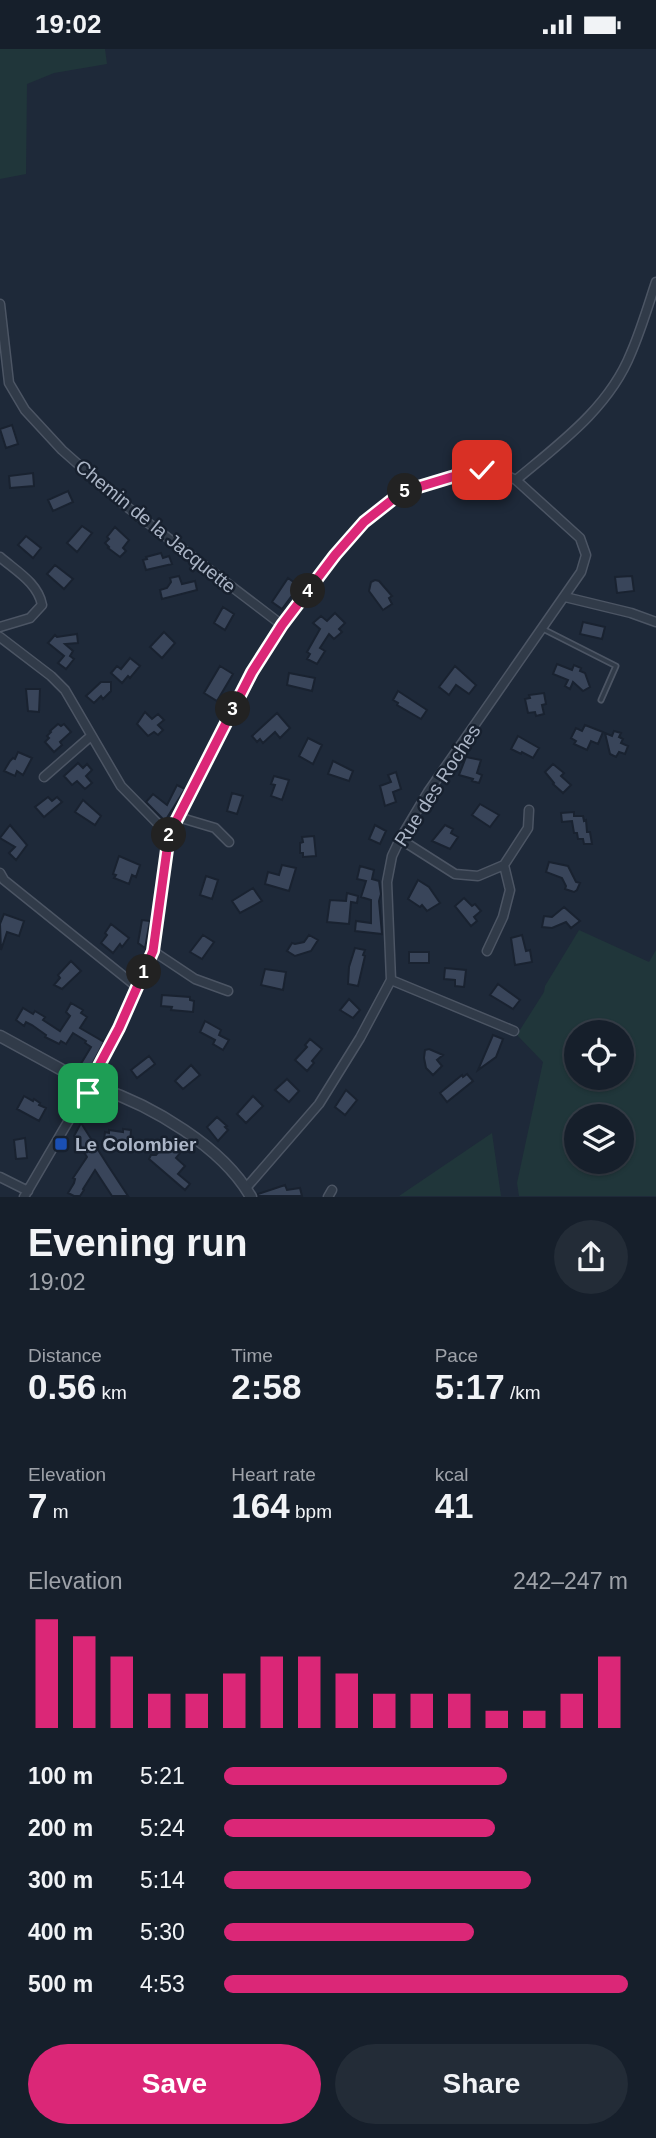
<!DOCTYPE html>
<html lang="en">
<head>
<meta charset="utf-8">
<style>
  :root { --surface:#161f2b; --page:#232c37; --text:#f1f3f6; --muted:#9ea2a9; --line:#353d47; --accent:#db2777 }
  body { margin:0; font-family:Arial,sans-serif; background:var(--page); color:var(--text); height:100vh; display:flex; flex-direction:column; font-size:26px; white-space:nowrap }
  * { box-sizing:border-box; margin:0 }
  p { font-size:23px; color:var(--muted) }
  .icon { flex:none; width:38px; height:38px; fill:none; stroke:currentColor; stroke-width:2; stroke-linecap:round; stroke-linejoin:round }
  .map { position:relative; height:1148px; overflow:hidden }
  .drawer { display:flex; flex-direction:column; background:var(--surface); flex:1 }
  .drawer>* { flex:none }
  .controls { position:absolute; left:564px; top:971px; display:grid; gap:14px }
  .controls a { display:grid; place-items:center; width:70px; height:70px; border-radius:50%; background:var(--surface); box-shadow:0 2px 5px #0004,0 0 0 2px var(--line); font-size:35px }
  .pin { position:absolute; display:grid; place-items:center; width:60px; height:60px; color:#fff; margin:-30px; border-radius:14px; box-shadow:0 4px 10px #0006 }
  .km { position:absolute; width:35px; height:35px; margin:-18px; border-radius:50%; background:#222; color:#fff; font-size:19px; line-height:35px; text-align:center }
  .round { display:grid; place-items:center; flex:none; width:74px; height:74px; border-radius:37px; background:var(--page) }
  .head { display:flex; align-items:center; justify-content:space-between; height:119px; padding:0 28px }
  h1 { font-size:38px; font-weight:700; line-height:52px }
  .metrics { display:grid; grid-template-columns:repeat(3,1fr); gap:10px; height:119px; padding:7px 28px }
  .metrics div { display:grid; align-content:center }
  .metrics b { font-size:35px; font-weight:700 }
  .metrics small { font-size:19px; font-weight:400 }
  .metrics p { font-size:19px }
  .chart { height:196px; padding:14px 28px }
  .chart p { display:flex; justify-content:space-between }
  .chart svg { width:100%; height:126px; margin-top:7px; stroke:var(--accent); stroke-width:6 }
  .primary-button { display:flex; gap:14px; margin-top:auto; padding:14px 28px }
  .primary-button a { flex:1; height:80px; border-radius:42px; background:var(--accent); color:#fff; font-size:28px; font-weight:700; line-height:80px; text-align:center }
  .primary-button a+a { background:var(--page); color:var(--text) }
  ul { padding:0 28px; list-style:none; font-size:23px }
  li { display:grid; grid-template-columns:112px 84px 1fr; align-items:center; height:52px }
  li i { height:18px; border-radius:9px; background:var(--accent) }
  .status { display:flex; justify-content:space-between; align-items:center; height:49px; padding:0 35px; background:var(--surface); direction:ltr }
  .status svg { height:19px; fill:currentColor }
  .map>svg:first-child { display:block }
  .green { fill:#20363a; fill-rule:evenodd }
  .building { fill:#39455a; stroke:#192230; stroke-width:2 }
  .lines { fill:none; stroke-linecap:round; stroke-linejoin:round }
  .service-casing { stroke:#4c5564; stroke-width:7 }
  .minor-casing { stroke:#4c5564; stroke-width:11 }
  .tertiary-casing { stroke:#4c5564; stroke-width:13 }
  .service { stroke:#313b49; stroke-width:3.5 }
  .minor { stroke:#313b49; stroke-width:8 }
  .tertiary { stroke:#313b49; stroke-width:10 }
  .route-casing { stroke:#fff; stroke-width:14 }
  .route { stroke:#db2777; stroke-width:9 }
  .transit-dot { fill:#1a4fb4; stroke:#17202e; stroke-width:2.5 }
  .labels { text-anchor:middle; stroke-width:5; stroke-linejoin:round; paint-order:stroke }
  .street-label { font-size:19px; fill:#abb5c6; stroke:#17202e }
  .poi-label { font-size:19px; font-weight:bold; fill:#abb5c6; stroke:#17202e; text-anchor:start }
</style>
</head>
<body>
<div class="status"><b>19:02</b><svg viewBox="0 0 49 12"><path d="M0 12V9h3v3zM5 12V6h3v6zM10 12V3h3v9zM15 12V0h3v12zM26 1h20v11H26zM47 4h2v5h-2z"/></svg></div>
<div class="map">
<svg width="656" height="1148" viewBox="0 0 656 1148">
  <rect width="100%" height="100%" fill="#1e2939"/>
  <!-- green -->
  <path class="green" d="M0,0H105L107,15L54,24L27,35L26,125L0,130Z
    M579,881L649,913L656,901V1147H519L517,1134L543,1013L518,987V984L544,943L545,937ZM576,984H621V1029H576ZM576,1068H621V1113H576Z
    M492,1084L501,1147H399Z"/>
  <!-- building -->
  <path class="building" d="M12,376L18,395L6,399L0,380Z
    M33,424L34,437L10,439L9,427Z
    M68,442L73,453L53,462L48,451Z
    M82,477L92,484L77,503L67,494Z
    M115,478L129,491L123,499L126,502L120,508L108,499L109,498L105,494L109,490L107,488Z
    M26,487L41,499L33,509L18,496Z
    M161,504L163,509L169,507L172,515L146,521L143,511L147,510L146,508Z
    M55,516L73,530L64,540L47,525Z
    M179,527L182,535L195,532L197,541L162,550L160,541L167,539L171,533L170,529Z
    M632,527L634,542L617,544L615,528Z
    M288,529L299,537L282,560L272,553Z
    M375,531L379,532L392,547L389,549L392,555L383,561L369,542L371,533Z
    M223,558L234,565L225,581L214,574Z
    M335,564L345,574L339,580L342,583L334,590L329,585L320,599L325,602L317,615L307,610L310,605L307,603L320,580L313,574L321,567L327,572Z
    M583,573L605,578L602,590L580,585Z
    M164,583L175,594L162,609L150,598Z
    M77,585L78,594L65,595L73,602L70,607L74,610L66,620L58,614L64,607L48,594L55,586L57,588Z
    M130,609L140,617L130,629L128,627L122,634L111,624L117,617L121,620Z
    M557,615L572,621L574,616L581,619L580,622L585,624L590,638L583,642L573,633L570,640L565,637L568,631L553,625Z
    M220,617L233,625L217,652L204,644Z
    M455,617L476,636L469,645L456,636L449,646L439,638Z
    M289,624L315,629L312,642L287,636Z
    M101,633H111V642L103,650L101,647L94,654L86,647Z
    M26,640H40L39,663L28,662Z
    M398,642L427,661L421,670L397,656L398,654L393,651Z
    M544,644L546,655L542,656L544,665L536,667L535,663L528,664L525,650L530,649L529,646Z
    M145,663L152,670L158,665L164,671L158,676L163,681L158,686L154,683L148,687L137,675Z
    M277,664L290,679L280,689L275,683L263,694L260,690L257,693L252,687Z
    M58,675L61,677L64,675L71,683L60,693L62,696L54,703L45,693L49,689L47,687L51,683L50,682Z
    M585,676L603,683L598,695L591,692L587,701L574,695L576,692L571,689L576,679L582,682Z
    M614,682L621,684L619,688L623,690L621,694L628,697L625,705L619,703L616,708L610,705L605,684L612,687Z
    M518,687L539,699L533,709L522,703L521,705L511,700Z
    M308,689L322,696L313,715L299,707Z
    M18,703L32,709L23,726L17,722L15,727L4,722L10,712L13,709L15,710Z
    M466,708L481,711L477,724L482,726L479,734L472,732L473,730L459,726Z
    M333,712L353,722L349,732L328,725Z
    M78,714L83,719L87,715L92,721L86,727L92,734L85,740L77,732L72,736L64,727Z
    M553,715L564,724L561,727L571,736L563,744L553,735L554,734L545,723Z
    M396,723L401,740L393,743L396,753L385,757L380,737L391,733L388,726Z
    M274,727L289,731L282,751L271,747L275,736L271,735Z
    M177,736L185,740L165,772L146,753L153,745L167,756Z
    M232,744L243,747L237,765L227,762Z
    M48,748L52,752L57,748L62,753L44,768L35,758Z
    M83,751L101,767L95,776L75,763Z
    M480,755L499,766L490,778L472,766Z
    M574,763V767H583L584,772L586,771L587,783H590L592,795H584L583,790H578L577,784H574L572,772L562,773L561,764Z
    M10,776L27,796L16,811L9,804L15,798L0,789Z
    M375,776L386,782L380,795L369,790Z
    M445,776L453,780L451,784L458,788L450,800L432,792Z
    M314,787L316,807L303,808V804H300V794L303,793L302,788Z
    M119,807L140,816L136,828L132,826L129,835L114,829L116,826L113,825Z
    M549,813L568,817L576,833L580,834L577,841L574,843L565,840L566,837L562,829L546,823Z
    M282,816L296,819L289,842L265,835L268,823L279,826Z
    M360,817L374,821L372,830L379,832L381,845L379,852L382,885L355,882L356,872L371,874V851L361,848L366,832L357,830Z
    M206,827L218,831L212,850L200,846Z
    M418,831L429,838L440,854L427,862L422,856L420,858L408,850Z
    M253,839L262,852L240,864L232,852Z
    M347,844L358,847L357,854L351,853L349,875L327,873L330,851L346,852Z
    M464,849L472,857L475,855L481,862L474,868L477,872L471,877L455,857Z
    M564,858L580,872L571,879L566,873L552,879L542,878L544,867L552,868Z
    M4,865L24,872L19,887L7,883L1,901L0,875Z
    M142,871L150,872L145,899L138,894Z
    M111,875L129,889L122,898L120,895L113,904L101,894L107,886L105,884Z
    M203,886L214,893L202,910L190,903Z
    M309,886L318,891L311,902L295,907L287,902L292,894L295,895L304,893Z
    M522,886L526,902L530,901L532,913L515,916L511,889Z
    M355,899L365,901L363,906L365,907L358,937L348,935L349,918Z
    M409,903H429V914H409Z
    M71,912L81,922L62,940L54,936L60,929L58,926Z
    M445,919L466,921L464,938L455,937V931L444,930Z
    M265,920L286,923L283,941L261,936Z
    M498,935L520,951L513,960L490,946Z
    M162,946L190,948V951L194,952L193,963L171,961L172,958L161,957Z
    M349,950L360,961L353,969L340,961Z
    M71,954L83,961L81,964L87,968L80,979L104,993L88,1023L79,1018L91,998L85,994L86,992L73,984L66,995L61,992L59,995L45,988L46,986L32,976L26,973L24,977L16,971L23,959L33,965L35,962L45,968L43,971L60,982L70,967L66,963Z
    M205,972L221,981L219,986L229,991L223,1001L213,995L215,991L200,983Z
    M493,986L503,990L496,1008L478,1021Z
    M310,990L322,1000L312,1012L314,1014L307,1022L295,1011L307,998L305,996Z
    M429,1000L443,1006L437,1011L442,1017L433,1026L426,1019L424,1009L425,1001Z
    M149,1007L155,1015L137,1029L131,1021Z
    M191,1016L200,1026L183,1040L175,1032Z
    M467,1025L473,1032L447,1053L440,1044L462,1026L463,1028Z
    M287,1030L299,1042L289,1053L275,1041Z
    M346,1041L357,1051L345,1066L335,1058Z
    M24,1047L33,1052L34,1050L40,1054L39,1056L46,1059L39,1072L17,1060Z
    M253,1047L263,1057L246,1074L237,1065Z
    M217,1068L227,1077L225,1078L228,1081L218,1092L207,1078Z
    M81,1074L107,1115L128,1147H112L95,1121L83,1140L84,1141L80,1147H74L68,1144L74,1134L75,1130L73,1129L87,1108L74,1087Z
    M123,1080L131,1081L130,1096L104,1092L105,1083L109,1084V1081L123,1083Z
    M25,1089L27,1109L16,1110L14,1091Z
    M167,1093L180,1104L176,1109L185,1117L178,1125L190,1135L185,1141L149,1110L151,1106H156Z
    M285,1136L287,1141L300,1139L302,1147H258V1145Z"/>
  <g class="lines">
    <defs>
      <path id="service" d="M543,580L616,617L601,651"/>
      <path id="minor" d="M0,255L9,334L25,361L62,401L122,454L282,576
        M516,431C559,395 609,359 631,304C641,281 648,257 656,233
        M0,508C16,522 38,534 42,556L30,569L0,578
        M565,548L631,564L656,573
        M0,588L51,627L65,641L121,737L169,786
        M44,728L91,687
        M178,768L215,779L229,793
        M400,790L455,825L478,827L504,816L528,779L529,761
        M0,824L4,831L137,938
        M153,902L195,930L228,942
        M487,902L503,868L510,841L504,816
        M391,931L514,982
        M93,1029L119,979L153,902L169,786L252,623L282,576L335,506L364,473L402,443L465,424L482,421L499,423L516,431L580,489L586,506L581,523L428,743L400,790L392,807L387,833L391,931L360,989L319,1055L246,1139
        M0,1128L28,1142
        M24,1148L86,1042
        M328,1148L332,1141"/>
      <path id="tertiary" d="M0,987L84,1033
        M83 1036a8 8 0 1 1 16 0a8 8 0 1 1-16 0Z
        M99,1039C151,1056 223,1098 251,1148"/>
    </defs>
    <!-- service casing -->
    <use href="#service" class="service-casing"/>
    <!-- minor casing -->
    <use href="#minor" class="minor-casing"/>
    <!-- tertiary casing -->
    <use href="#tertiary" class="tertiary-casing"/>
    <!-- service -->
    <use href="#service" class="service"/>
    <!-- minor -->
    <use href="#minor" class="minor"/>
    <!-- tertiary -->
    <use href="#tertiary" class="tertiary"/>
  </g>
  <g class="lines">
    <defs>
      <path id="route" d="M88,1044L83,1038L87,1030L93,1028L119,979L153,902L169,786L252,623L282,576L335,506L364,473L402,443L465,424L482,421"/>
    </defs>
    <!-- route casing -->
    <use href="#route" class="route-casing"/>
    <!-- route -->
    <use href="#route" class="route"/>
  </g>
  <!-- markers -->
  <rect class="transit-dot" x="54" y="1088" width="14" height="14" rx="3.5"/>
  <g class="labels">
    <!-- street labels -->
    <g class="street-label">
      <text transform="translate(156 477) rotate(39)" y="7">Chemin de la Jacquette</text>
      <text transform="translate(437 736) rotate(-57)" y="7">Rue des Roches</text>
    </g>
    <!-- poi labels -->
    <g class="poi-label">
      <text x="75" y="1102">Le Colombier</text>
    </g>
  </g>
</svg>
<div class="controls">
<a><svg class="icon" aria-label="locate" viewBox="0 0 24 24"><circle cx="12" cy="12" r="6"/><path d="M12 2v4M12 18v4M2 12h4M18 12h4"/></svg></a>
<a><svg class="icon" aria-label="layers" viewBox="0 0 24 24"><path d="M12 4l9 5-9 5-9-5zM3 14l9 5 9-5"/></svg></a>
</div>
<div class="pin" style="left:88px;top:1044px;background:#1e9e55"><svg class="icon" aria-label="arrive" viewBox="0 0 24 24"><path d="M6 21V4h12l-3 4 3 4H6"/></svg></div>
<div class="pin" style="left:482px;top:421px;background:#d93025"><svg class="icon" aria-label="check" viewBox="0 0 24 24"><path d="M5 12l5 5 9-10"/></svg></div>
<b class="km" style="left:144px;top:923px">1</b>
<b class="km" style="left:169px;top:786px">2</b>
<b class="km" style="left:233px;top:660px">3</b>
<b class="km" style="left:308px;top:542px">4</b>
<b class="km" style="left:405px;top:442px">5</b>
</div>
<section class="drawer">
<div class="head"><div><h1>Evening run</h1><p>19:02</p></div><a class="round"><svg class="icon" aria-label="share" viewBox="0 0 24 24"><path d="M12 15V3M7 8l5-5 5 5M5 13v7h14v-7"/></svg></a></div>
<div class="metrics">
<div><p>Distance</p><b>0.56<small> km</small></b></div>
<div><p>Time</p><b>2:58</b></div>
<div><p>Pace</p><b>5:17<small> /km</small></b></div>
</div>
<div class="metrics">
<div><p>Elevation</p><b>7<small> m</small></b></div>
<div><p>Heart rate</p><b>164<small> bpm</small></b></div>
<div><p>kcal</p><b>41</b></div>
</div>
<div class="chart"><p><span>Elevation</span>242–247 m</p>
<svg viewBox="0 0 160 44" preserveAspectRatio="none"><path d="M5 44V6M15 44V12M25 44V19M35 44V32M45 44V32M55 44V25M65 44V19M75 44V19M85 44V25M95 44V32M105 44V32M115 44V32M125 44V38M135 44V38M145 44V32M155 44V19"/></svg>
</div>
<ul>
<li><b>100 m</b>5:21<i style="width:70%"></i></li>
<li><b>200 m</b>5:24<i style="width:67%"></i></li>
<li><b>300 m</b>5:14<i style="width:76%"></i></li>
<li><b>400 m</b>5:30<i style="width:62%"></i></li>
<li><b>500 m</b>4:53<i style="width:100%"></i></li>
</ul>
<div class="primary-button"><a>Save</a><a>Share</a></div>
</section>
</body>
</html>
